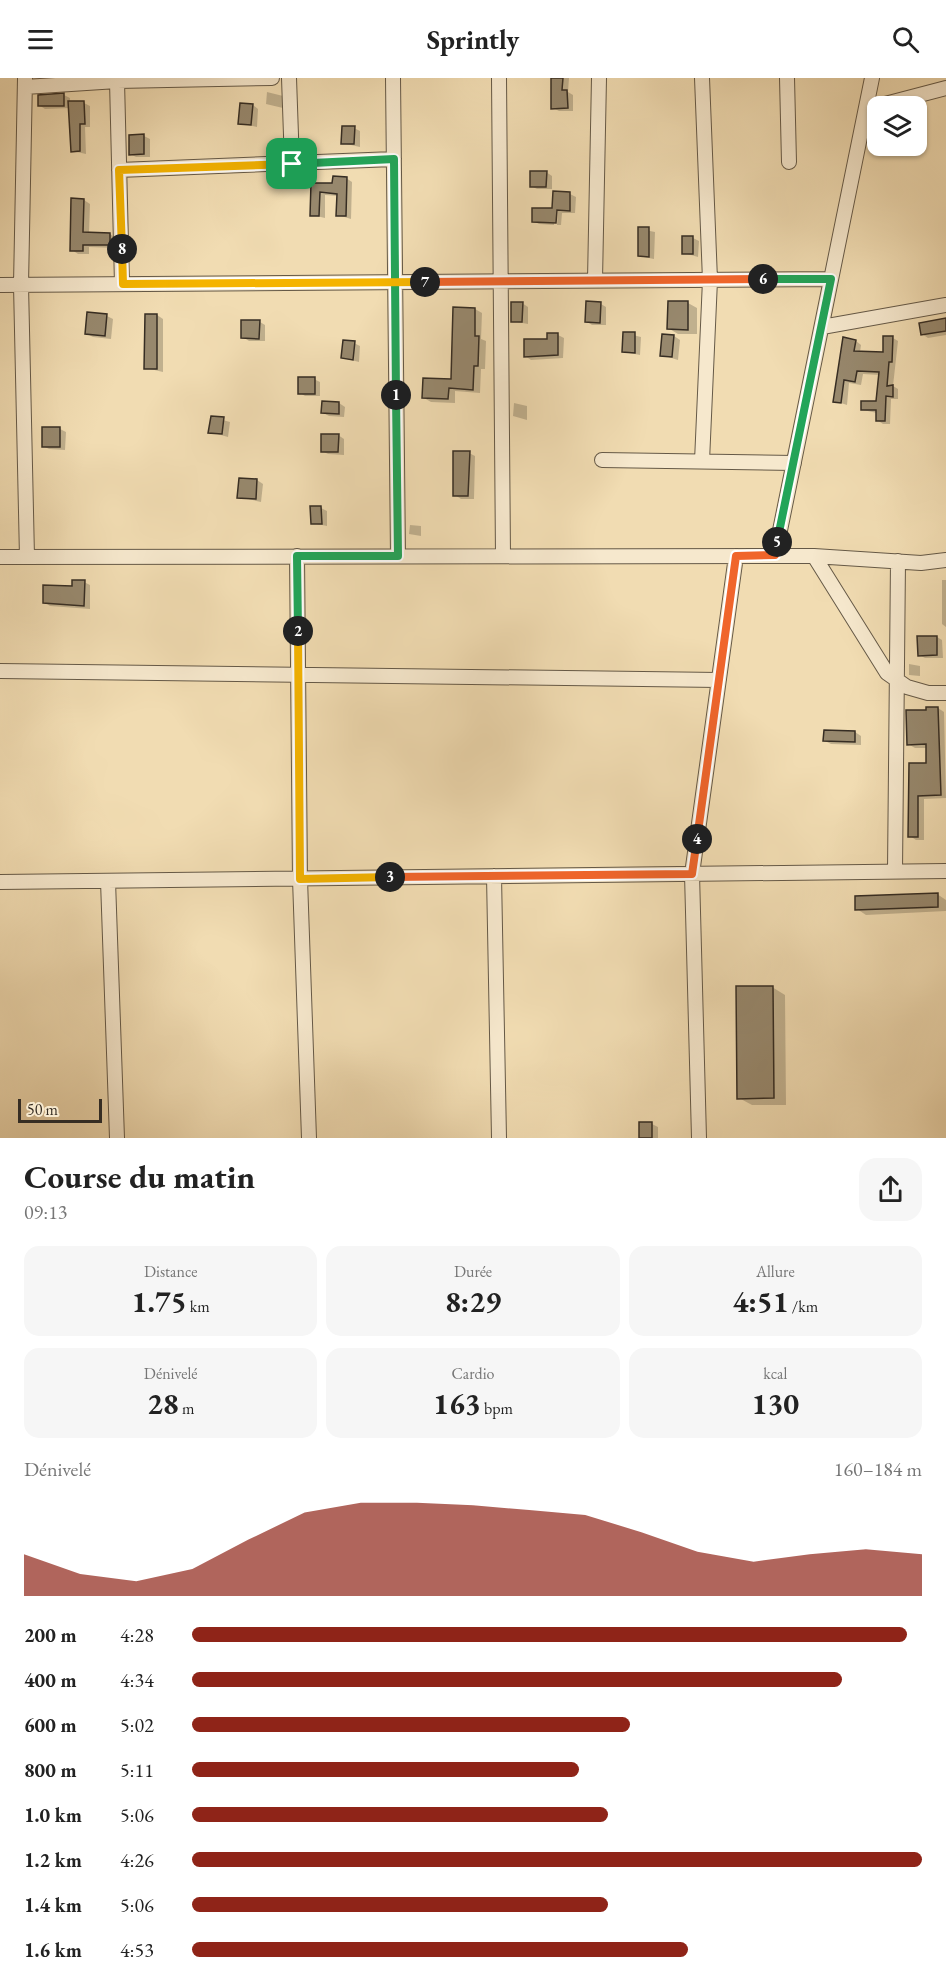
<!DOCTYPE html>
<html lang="fr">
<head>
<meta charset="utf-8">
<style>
  :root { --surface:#fff; --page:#f6f6f6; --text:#222; --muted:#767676; --accent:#8f2418 }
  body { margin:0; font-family:"EB Garamond",serif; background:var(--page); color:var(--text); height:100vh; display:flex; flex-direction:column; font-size:22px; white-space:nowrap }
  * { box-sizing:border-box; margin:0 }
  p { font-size:20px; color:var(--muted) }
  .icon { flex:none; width:33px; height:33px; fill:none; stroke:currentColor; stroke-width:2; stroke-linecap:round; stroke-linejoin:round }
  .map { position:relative; height:1060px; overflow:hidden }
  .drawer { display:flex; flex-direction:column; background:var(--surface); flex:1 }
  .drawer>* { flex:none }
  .buttons { position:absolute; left:867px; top:18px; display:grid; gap:12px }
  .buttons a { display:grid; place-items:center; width:60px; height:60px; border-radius:12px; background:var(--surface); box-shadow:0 2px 4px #0004; font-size:30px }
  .scale { position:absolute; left:18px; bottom:15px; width:84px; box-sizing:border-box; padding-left:6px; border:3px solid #362d23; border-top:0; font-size:16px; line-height:21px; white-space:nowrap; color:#362d23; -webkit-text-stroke:4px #f6e8cd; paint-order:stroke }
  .pin { position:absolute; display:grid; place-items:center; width:51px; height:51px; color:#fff; margin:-26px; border-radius:12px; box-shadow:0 3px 9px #0006 }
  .km { position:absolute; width:30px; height:30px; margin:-15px; border-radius:50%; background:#222; color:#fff; font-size:16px; line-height:30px; text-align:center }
  .round { display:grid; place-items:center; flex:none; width:63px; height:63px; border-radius:18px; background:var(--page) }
  .overview { display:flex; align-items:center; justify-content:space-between; height:102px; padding:0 24px }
  h1 { font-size:33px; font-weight:700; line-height:45px }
  .stats { display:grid; grid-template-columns:repeat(3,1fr); gap:9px; height:102px; padding:6px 24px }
  .stats div { display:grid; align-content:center; border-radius:15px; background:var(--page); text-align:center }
  .stats b { font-size:30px; font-weight:700 }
  .stats small { font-size:16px; font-weight:400 }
  .stats p { font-size:16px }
  .chart { height:168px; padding:12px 24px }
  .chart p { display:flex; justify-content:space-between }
  .chart svg { width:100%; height:108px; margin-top:6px; fill:var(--accent); opacity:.7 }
  ul { padding:0 24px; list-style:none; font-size:20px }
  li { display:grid; grid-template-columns:96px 72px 1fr; align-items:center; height:45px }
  li i { height:15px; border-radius:8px; background:var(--accent) }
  header { display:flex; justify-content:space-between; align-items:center; height:78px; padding:0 24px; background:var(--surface); font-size:27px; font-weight:700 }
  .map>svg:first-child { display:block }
  .shadow { fill:#0003 }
  .building { fill:#97886d; stroke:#362d23; stroke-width:1.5 }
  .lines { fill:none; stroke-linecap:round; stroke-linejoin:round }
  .minor-casing { stroke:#655947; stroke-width:16 }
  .minor { stroke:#f6e8cd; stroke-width:14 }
  .split-1-casing { stroke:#fff; stroke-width:12 }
  .split-2-casing { stroke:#fff; stroke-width:12 }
  .split-3-casing { stroke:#fff; stroke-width:12 }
  .split-4-casing { stroke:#fff; stroke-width:12 }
  .split-5-casing { stroke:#fff; stroke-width:12 }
  .split-6-casing { stroke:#fff; stroke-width:12 }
  .split-7-casing { stroke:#fff; stroke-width:12 }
  .split-8-casing { stroke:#fff; stroke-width:12 }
  .split-9-casing { stroke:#fff; stroke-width:12 }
  .split-1 { stroke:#22a559; stroke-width:8 }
  .split-2 { stroke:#22a559; stroke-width:8 }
  .split-3 { stroke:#f5b400; stroke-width:8 }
  .split-4 { stroke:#f0652b; stroke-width:8 }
  .split-5 { stroke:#f0652b; stroke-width:8 }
  .split-6 { stroke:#22a559; stroke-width:8 }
  .split-7 { stroke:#f0652b; stroke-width:8 }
  .split-8 { stroke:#f5b400; stroke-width:8 }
  .split-9 { stroke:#f5b400; stroke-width:8 }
</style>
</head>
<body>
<header><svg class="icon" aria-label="menu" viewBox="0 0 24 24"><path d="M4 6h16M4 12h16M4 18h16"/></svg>Sprintly<svg class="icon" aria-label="search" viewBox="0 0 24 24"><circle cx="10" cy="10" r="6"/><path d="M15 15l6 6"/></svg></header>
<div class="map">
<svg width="946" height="1060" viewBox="0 0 946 1060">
  <rect width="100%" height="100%" fill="#f1dcb2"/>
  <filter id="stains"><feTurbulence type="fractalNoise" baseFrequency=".00333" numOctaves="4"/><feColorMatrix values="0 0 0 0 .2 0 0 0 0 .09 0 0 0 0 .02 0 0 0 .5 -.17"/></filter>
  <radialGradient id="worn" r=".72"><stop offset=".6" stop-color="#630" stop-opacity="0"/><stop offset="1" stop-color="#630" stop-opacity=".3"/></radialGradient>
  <!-- shadow -->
  <path class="shadow" d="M553,0H569L568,14L573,17V33H559L553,30Z
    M267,14L283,18V30L266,26Z
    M64,17L70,20V25H84L90,28V49H85L86,76L72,73L70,30L45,31L39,27Z
    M253,27L258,31L257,49L239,45Z
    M354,50L360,53V69L342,65Z
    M144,58L150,61V79H136L130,76Z
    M546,94L552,98V111H537L531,108Z
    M346,100L352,104L351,141L338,137V118L325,117V140L312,137V107H334Z
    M570,116L576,119L575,135H562L561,147H557L558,132H555L554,147L539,146L533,143L554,131Z
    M84,122L90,126L89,156H110L116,160V170L89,169V176H78L72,172Z
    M640,151L655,154L654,181L639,178Z
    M693,160L699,163L698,179L684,175Z
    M522,225L528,229V246L512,243Z
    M688,225L697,230V256H678L668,250Z
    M601,226L606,229V247H592L586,243Z
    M475,231L482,235L481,261L486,263L485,291H481L480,315L455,313V325L431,324L424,320L453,302Z
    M146,237H157L163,241V294L146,290Z
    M107,238L113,241L111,261L93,259L87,256Z
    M946,242V257L928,260L922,256Z
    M260,244L265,247V263H249L243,259Z
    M624,255L641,259L640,277L624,274Z
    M558,257L564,260L563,280L531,282L525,278Z
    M674,258L680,262L678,282L662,277Z
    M893,260L898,263L893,308L898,311V321H891L890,346H883L877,342V335L863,332L878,324L880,297L863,296L861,307L849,305L847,327L835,323L856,263L861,267L860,274L884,275Z
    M354,265L360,268L359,284L343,280Z
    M314,301L320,304V318H305L300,315Z
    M339,325L345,329L344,339L329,338L323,335Z
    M514,325L527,328V342L513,338Z
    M212,339L230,344L228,359L210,354Z
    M60,351L66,354L65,372L49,371L43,368Z
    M338,357L344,361V377L328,376L322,373Z
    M469,375L475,378L474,421H461L455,417Z
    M257,402L263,406L261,424L239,419Z
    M321,430L327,433V448L312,445Z
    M410,447L421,448V458L409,456Z
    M942,502H946V549L942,546Z
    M84,504L90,507V531L50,528L44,524Z
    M937,559L942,562L943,580H925L919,577Z
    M909,586L920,588V598L909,597Z
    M938,630L944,634L946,720L924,721V762H916L910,758V687H928L927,670H915L908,666L928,634Z
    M825,654H855L861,658V667L831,666L825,663Z
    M937,816L946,822V833L866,837L857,831Z
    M772,909L785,917L786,1027H752L739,1020Z
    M640,1046H652L658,1049V1060H640Z"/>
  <!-- building -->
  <path class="building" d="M551,0H563L562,12H567L568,30L551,31Z
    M64,15V28H38V17Z
    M68,23H84L85,46H80V73L71,74Z
    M240,25L253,26L251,47L238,46Z
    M342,48H355L354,66H341Z
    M144,56V76L129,77V57Z
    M530,93H547L546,109H530Z
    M333,98L347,99L346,138H336L337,116L320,114L319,138H310L311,105H332Z
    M553,113L570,114V133L557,132L556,145L532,144V130H552Z
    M71,120L84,121L83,154L110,155V167H83V173H70Z
    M638,149H649V179L638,178Z
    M682,158H693V176H682Z
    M586,223L601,224L600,245L585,244Z
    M668,223H688V252L667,251Z
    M511,224H523L522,244H511Z
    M453,229L475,230V258H479L478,288H474L473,312L449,310L448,321L422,320L423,300L451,301Z
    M87,234L107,236L105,258L85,256Z
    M145,236H157V291H144Z
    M946,240V253L921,257L919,245Z
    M241,242H260L259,261L241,260Z
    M623,254H635V275L622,274Z
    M547,255H558V277L524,279V261H547Z
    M662,256L674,257L672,279L660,278Z
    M883,258H893L892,284H889L887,308L893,307V319L886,318L885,343H876V332H861V323H876L879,294L857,293L855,304L844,302L841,325L833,324L843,259L856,262L854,273L883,274Z
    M343,262L355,263L353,282L341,280Z
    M298,299H315V316H298Z
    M322,323L339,324V336L321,335Z
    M211,338L224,339L222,356L208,355Z
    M42,349H60V369H42Z
    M321,356H339L338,374H321Z
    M453,373H470L468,418H453Z
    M239,400L257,401L256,421L237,420Z
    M310,428H321L322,446H311Z
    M72,502H85L84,528L43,525V507L72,508Z
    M917,558H937V577L918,578Z
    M926,629H938L941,717L918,718V759H908L909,685H926V666L907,667L906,632H926Z
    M824,652L855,653V664L823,663Z
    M938,815V829L855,832V818Z
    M736,908H773L774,1020L737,1021Z
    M639,1044H652V1060H639Z"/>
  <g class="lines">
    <defs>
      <path id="minor" d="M25,0L21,207L27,479
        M289,0L292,86
        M393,0L398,478
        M499,0L503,478
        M702,0L710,202L702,383
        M787,0L789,84
        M117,3L122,206
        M25,9L117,3L272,0
        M866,31L946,10
        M119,92L394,81
        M595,202L599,0
        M0,207L831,201
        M822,249L946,227
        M602,382L794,385
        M775,477L872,0
        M297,478L300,801L309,1060
        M814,478L887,595L907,609L928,615H946
        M0,479L814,478L921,485L946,482
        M0,593L719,602
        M895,793L898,483
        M494,798L499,1060
        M108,803L117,1060
        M0,804L946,793
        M699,1060L692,796L736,478"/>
    </defs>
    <!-- minor casing -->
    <use href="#minor" class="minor-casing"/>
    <!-- minor -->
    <use href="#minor" class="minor"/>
  </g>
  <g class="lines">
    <defs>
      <path id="split-1" d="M292,86L394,81L396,317"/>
      <path id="split-2" d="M298,553L297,478H398L396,317"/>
      <path id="split-3" d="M298,553L300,801L390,799"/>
      <path id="split-4" d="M390,799L692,796L697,761"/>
      <path id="split-5" d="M697,761L736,478L775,477L777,464"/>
      <path id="split-6" d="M763,201H831L777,464"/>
      <path id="split-7" d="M425,204L763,201"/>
      <path id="split-8" d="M122,171L123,206L425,204"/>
      <path id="split-9" d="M122,171L119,92L292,86"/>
    </defs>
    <!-- split-1 casing -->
    <use href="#split-1" class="split-1-casing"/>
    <!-- split-2 casing -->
    <use href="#split-2" class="split-2-casing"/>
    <!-- split-3 casing -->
    <use href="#split-3" class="split-3-casing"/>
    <!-- split-4 casing -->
    <use href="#split-4" class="split-4-casing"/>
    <!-- split-5 casing -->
    <use href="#split-5" class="split-5-casing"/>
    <!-- split-6 casing -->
    <use href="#split-6" class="split-6-casing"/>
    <!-- split-7 casing -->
    <use href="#split-7" class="split-7-casing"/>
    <!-- split-8 casing -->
    <use href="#split-8" class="split-8-casing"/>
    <!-- split-9 casing -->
    <use href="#split-9" class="split-9-casing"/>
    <!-- split-1 -->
    <use href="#split-1" class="split-1"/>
    <!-- split-2 -->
    <use href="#split-2" class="split-2"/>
    <!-- split-3 -->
    <use href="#split-3" class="split-3"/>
    <!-- split-4 -->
    <use href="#split-4" class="split-4"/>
    <!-- split-5 -->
    <use href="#split-5" class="split-5"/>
    <!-- split-6 -->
    <use href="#split-6" class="split-6"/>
    <!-- split-7 -->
    <use href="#split-7" class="split-7"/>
    <!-- split-8 -->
    <use href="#split-8" class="split-8"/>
    <!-- split-9 -->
    <use href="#split-9" class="split-9"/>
  </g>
  <rect width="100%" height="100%" filter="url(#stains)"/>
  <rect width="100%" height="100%" fill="url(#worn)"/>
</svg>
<div class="buttons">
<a><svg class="icon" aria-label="layers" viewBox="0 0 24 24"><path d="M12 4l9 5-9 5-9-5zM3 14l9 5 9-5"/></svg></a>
</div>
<div class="scale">50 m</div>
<div class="pin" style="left:292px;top:86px;background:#1e9e55"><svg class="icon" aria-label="arrive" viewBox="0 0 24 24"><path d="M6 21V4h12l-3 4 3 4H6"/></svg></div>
<b class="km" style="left:396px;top:317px">1</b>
<b class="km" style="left:298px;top:553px">2</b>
<b class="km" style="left:390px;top:799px">3</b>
<b class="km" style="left:697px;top:761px">4</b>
<b class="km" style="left:777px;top:464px">5</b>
<b class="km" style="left:763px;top:201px">6</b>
<b class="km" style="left:425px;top:204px">7</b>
<b class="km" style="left:122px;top:171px">8</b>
</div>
<section class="drawer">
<div class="overview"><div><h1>Course du matin</h1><p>09:13</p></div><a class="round"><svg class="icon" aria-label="share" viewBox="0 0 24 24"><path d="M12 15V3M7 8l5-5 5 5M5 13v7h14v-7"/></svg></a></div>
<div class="stats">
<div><p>Distance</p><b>1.75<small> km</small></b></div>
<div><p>Durée</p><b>8:29</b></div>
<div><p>Allure</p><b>4:51<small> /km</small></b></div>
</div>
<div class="stats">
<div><p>Dénivelé</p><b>28<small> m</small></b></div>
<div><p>Cardio</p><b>163<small> bpm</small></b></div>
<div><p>kcal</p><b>130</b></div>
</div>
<div class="chart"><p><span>Dénivelé</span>160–184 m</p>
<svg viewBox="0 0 160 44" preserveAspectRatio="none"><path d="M0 44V27L10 35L20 38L30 33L40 21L50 10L60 6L70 6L80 7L90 9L100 11L110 18L120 26L130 30L140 27L150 25L160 27V44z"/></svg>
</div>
<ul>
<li><b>200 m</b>4:28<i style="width:98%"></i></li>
<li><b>400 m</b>4:34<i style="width:89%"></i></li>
<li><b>600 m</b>5:02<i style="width:60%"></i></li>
<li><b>800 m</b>5:11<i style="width:53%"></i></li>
<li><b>1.0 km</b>5:06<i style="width:57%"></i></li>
<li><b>1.2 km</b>4:26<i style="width:100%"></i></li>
<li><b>1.4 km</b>5:06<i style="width:57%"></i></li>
<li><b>1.6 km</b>4:53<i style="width:68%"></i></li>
</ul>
</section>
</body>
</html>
